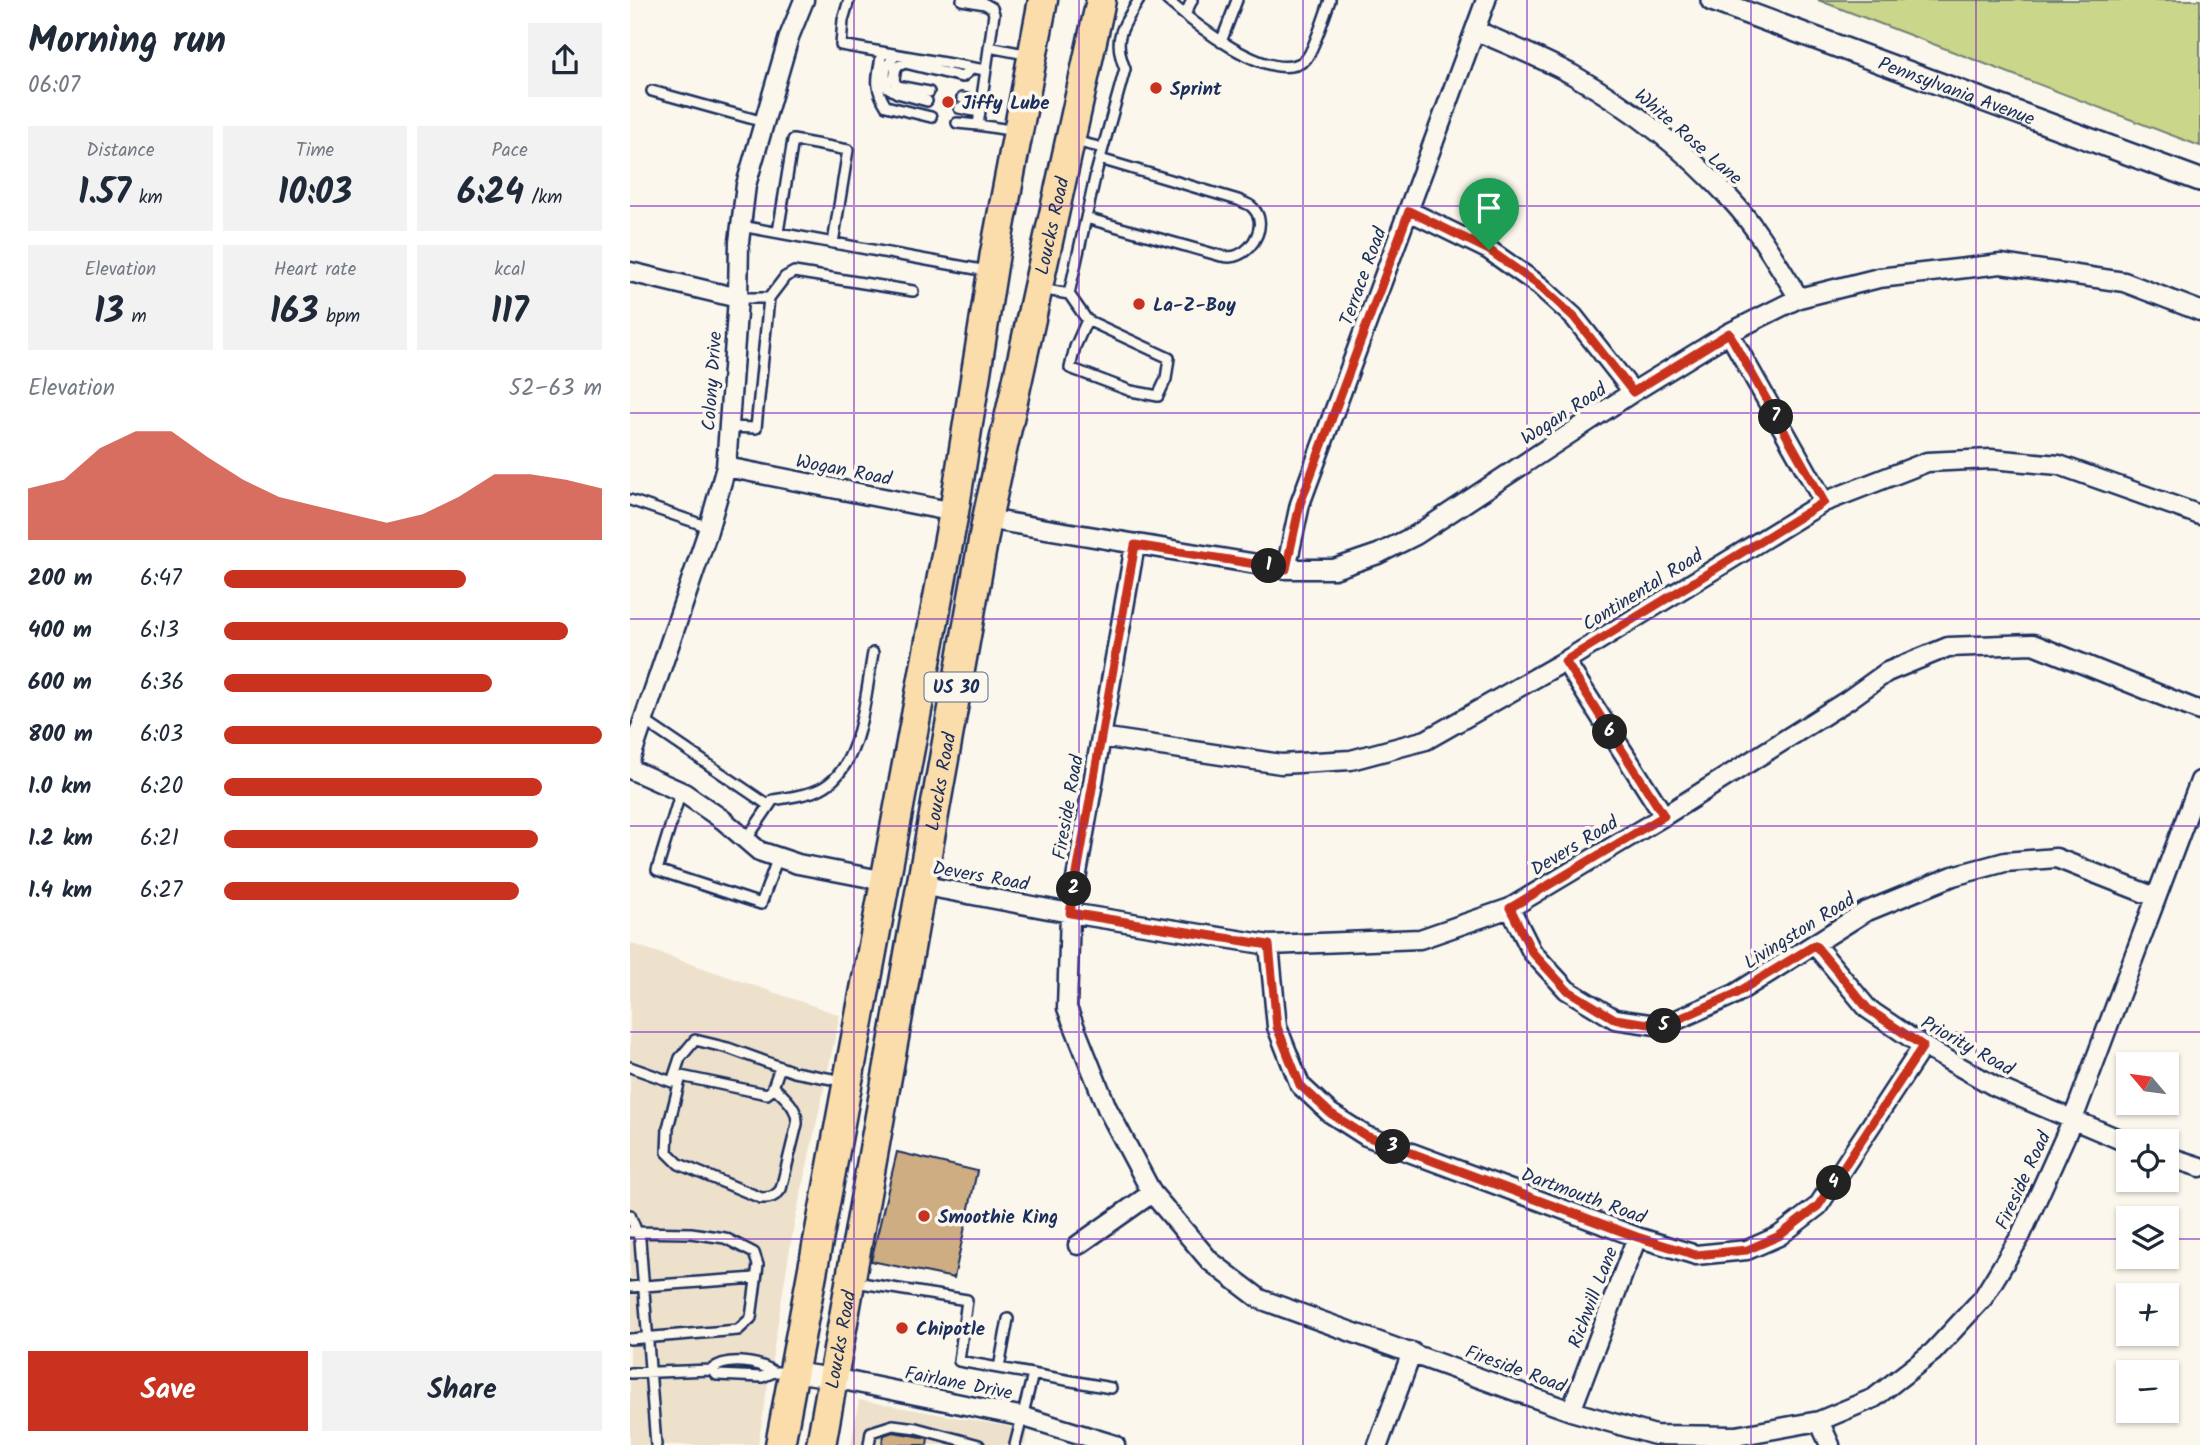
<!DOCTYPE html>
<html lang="en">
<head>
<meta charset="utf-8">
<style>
  :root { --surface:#fff; --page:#f2f2f3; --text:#1f2937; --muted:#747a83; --accent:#c8321e }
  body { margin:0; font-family:Kalam,sans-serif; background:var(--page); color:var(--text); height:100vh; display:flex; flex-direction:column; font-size:26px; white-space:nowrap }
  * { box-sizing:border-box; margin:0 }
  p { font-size:23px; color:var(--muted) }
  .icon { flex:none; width:38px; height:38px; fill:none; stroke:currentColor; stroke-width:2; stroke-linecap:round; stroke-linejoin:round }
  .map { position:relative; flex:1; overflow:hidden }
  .sheet { display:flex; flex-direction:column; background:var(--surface); width:630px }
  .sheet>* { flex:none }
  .needle { width:46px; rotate:299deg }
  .tools { position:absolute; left:1486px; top:1052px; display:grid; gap:14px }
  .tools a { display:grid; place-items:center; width:63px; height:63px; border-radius:0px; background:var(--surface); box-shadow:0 2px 5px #0004; font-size:35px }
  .pin { position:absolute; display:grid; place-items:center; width:60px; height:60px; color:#fff; margin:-72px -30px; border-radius:50% 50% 50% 0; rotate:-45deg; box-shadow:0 0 7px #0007 }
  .pin .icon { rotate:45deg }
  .km { position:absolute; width:35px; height:35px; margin:-18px; border-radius:50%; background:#222; color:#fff; font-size:19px; line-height:35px; text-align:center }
  .round { display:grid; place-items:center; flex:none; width:74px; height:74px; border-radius:0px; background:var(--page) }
  .overview { display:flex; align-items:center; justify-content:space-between; height:119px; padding:0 28px }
  h1 { font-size:38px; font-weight:600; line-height:52px }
  .figures { display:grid; grid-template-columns:repeat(3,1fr); gap:10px; height:119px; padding:7px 28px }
  .figures div { display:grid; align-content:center; border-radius:0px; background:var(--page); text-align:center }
  .figures b { font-size:35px; font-weight:600 }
  .figures small { font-size:19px; font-weight:400 }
  .figures p { font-size:19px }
  .chart { height:196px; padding:14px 28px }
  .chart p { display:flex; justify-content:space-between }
  .chart svg { width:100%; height:126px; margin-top:7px; fill:var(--accent); opacity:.7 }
  .cta { display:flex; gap:14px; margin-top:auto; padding:14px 28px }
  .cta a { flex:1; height:80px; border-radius:0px; background:var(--accent); color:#fff; font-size:28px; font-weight:600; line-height:80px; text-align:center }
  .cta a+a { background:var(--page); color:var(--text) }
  ul { padding:0 28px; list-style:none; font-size:23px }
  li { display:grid; grid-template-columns:112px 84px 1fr; align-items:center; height:52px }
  li i { height:18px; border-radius:9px; background:var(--accent) }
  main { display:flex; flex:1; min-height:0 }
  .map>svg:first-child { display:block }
  .built { fill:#ede1cc }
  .green { fill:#cad689; stroke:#728274; stroke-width:2 }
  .building { fill:#cdad81; stroke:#1b2f5e; stroke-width:2 }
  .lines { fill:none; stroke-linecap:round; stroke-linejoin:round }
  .service-casing { stroke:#1b2f5e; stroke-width:14 }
  .minor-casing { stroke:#1b2f5e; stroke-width:23 }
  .tertiary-casing { stroke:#1b2f5e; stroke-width:26 }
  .trunk-casing { stroke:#1b2f5e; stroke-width:33 }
  .service { stroke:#fbf7ec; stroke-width:9 }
  .minor { stroke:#fbf7ec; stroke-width:18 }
  .tertiary { stroke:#fbf7ec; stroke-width:21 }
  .trunk { stroke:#fbddab; stroke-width:28 }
  .route-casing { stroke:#fff; stroke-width:14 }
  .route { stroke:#c8321e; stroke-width:9 }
  .grid { fill:none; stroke:#7b2cbf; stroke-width:2; stroke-opacity:0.55 }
  .poi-dot { fill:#c8321e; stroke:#fbf7ec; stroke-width:2.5 }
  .labels { text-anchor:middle; stroke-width:7; stroke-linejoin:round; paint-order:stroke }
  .shield { fill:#fbf7ec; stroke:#5e6b89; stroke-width:2 }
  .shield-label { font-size:18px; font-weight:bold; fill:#1b2f5e }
  .poi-label { font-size:19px; font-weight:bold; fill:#1b2f5e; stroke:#fbf7ec; text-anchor:start }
  .street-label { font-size:19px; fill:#1b2f5e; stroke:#fbf7ec }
</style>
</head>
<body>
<main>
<section class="sheet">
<div class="overview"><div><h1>Morning run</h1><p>06:07</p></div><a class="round"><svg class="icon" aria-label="share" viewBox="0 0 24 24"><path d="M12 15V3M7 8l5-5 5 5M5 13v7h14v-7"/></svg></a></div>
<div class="figures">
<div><p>Distance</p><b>1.57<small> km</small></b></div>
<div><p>Time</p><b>10:03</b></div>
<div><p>Pace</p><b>6:24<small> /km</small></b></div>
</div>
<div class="figures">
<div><p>Elevation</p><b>13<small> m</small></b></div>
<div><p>Heart rate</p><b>163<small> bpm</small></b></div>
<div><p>kcal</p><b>117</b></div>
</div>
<div class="chart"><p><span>Elevation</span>52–63 m</p>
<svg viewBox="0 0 160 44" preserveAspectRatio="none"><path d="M0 44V26L10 23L20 12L30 6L40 6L50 15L60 23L70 29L80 32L90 35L100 38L110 35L120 29L130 21L140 21L150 23L160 26V44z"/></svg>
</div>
<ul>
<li><b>200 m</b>6:47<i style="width:64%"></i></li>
<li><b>400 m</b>6:13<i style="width:91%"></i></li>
<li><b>600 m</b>6:36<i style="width:71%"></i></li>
<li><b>800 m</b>6:03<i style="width:100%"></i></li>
<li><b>1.0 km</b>6:20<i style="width:84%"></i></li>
<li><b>1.2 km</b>6:21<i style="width:83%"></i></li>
<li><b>1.4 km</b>6:27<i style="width:78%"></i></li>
</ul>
<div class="cta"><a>Save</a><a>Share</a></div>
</section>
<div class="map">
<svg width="1570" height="1445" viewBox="0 0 1570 1445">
  <rect width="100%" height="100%" fill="#fbf7ec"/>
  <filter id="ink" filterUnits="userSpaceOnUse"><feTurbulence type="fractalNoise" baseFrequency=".0143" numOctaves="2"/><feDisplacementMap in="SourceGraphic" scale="14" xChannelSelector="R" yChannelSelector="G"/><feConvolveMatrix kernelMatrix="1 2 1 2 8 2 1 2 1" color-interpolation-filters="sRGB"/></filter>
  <g filter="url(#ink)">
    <!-- built -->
    <path class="built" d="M0,943L210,1015L163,1230L128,1445H0Z
      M229,1400L397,1430L395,1445H221Z"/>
    <!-- green -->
    <path class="green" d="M1188,0H1570V146Z"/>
    <!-- building -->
    <path class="building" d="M267,1152L347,1171L324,1278L241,1261Z
      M263,1432L298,1438L297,1445H252L254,1435Z"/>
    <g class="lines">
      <defs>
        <path id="service" d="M219,0L213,20L211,45L355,70
          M332,0L355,4L362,8L364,14L348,125L386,131
          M537,0C562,22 642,87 675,60C682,54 696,12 700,0
          M555,15L562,0
          M591,42L607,0
          M359,47L400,55
          M252,52C248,75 243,86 256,106L301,117
          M266,55C255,66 253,72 257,87L267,93L297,101
          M22,91L134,122
          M299,92L267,86L264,80L266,67L275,63L332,77L342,69
          M332,98L350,102
          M329,108L349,112
          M327,123L348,125
          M444,141L473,148
          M456,218L591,256C597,257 602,258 608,255C624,249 638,223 623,208C620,204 612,202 608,200L470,159
          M111,226L357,271
          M148,232L163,140L218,150L203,243
          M410,289L439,294L466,173L495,69C482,37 492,28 509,0
          M439,294L457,320L539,358L536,379L528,396L501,391L440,368L445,347L457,320
          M108,298H139
          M98,427L126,428L139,298L155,277L164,272L283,291
          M0,500L79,527
          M13,720L138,805
          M51,791L27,870L131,904L148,857
          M116,840L143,800C158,797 176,796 190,789C232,769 235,695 243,653
          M0,1067L42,1082L50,1058L65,1040L98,1048L164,1072L213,1081
          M46,1075L137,1094L142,1090L150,1067
          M51,1076L38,1128L37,1152L49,1164L131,1198C141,1198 145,1197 151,1189L167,1124C168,1107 154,1097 143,1086
          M0,1215L10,1240L26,1445
          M0,1232L61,1233L95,1238L124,1253L128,1265L121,1318L108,1330L0,1339
          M225,1282L337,1300L329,1361L481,1388
          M0,1287L126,1278
          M369,1368L378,1319
          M81,1370C96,1357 128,1361 144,1372
          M0,1373L81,1370L87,1375L132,1377L144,1372H160
          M239,1445L241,1432L263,1425L286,1428L349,1445
          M385,1445L403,1374"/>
        <path id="minor" d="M845,30C878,45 912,58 943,75C1001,108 1057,151 1102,201C1128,229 1148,265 1169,298
          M779,211L859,250L910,286L944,317L1003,392
          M0,272L108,298
          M1099,333L1194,502
          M96,467L324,512
          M357,519L656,569H704L748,554L786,535L1003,392L1099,333L1169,298L1249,278L1371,264L1494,282L1570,311
          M505,545L440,913L437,1008L477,1108L522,1193L580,1261L630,1299L941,1411L1025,1435L1106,1436L1189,1421L1244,1398L1303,1352L1353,1298L1390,1237L1443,1119L1570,781
          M656,569L670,504L856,0
          M935,661L1034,816
          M471,737L651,764L721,760L796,740L935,661L1194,502L1297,462L1361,459L1429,465L1570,515
          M0,760L77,534L96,467L108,298L109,242L116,185L159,37L174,0
          M0,769L54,793L93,820L129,851L168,864L256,881
          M290,885L440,913L639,945L790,939L880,908L1034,816L1218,700L1257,672L1318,647L1403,644L1570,711
          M880,908L902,952L937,990L985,1019L1033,1026L1105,994L1235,912L1323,876L1375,862L1426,858L1525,897
          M639,945L647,1027L670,1085L700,1113L736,1136L1007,1237L1066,1255L1117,1250L1149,1236L1188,1206L1293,1046
          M1185,945L1238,1009L1293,1046L1364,1086L1498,1143
          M1536,1156L1570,1167
          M448,1245L522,1193
          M163,1372L203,1378L394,1417L485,1445
          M941,1411L1007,1237
          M1189,1421L1200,1445
          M748,1445L782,1352"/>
        <g id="tertiary">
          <path id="s1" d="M1082,0L1570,180"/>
        </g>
        <g id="trunk">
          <path d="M150,1445L324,512L365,253L413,0"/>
          <path id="s2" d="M191,1445L357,519L471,0"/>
        </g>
      </defs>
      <!-- service casing -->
      <use href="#service" class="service-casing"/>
      <!-- minor casing -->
      <use href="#minor" class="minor-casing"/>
      <!-- tertiary casing -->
      <use href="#tertiary" class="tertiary-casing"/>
      <!-- trunk casing -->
      <use href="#trunk" class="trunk-casing"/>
      <!-- service -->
      <use href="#service" class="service"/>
      <!-- minor -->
      <use href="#minor" class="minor"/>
      <!-- tertiary -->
      <use href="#tertiary" class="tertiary"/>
      <!-- trunk -->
      <use href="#trunk" class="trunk"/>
    </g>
  </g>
  <g class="lines" filter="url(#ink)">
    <defs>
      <path id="route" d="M779,211L859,250L910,286L944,317L1003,392L1099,333L1194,502L935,661L1034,816L880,908L902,952L937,990L985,1019L1033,1026L1105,994L1185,945L1238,1009L1293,1046L1188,1206L1149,1236L1117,1250L1066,1255L1007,1237L736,1136L700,1113L670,1085L647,1027L639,945L440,913L505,545L656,569L670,504Z"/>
    </defs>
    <!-- route casing -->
    <use href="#route" class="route-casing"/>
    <!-- route -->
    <use href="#route" class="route"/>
  </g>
  <!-- grid -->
  <path class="grid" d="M224,0V1445M449,0V1445M673,0V1445M897,0V1445M1121,0V1445M1346,0V1445M0,206H1570M0,413H1570M0,619H1570M0,826H1570M0,1032H1570M0,1239H1498M1536,1239H1570"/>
  <!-- markers -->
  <g class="poi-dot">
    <circle cx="526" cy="88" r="7"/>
    <circle cx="318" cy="102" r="7"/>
    <circle cx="509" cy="304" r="7"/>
    <circle cx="294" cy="1216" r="7"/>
    <circle cx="272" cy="1328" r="7"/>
  </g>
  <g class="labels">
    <!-- shield labels -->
    <rect class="shield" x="294.5" y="672.5" width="63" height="29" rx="5"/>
    <g class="shield-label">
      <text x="326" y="693">US 30</text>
    </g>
    <!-- poi labels -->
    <g class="poi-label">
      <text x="540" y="95">Sprint</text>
      <text x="332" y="109">Jiffy Lube</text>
      <text x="523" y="311">La-Z-Boy</text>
      <text x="308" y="1223">Smoothie King</text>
      <text x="286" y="1335">Chipotle</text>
    </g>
    <!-- street labels -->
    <g class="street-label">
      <text dy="7" stroke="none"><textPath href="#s1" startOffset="261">Pennsylvania Avenue</textPath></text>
      <text transform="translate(1059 136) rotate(41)" y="7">White Rose Lane</text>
      <text dy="7" stroke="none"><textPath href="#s2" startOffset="1241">Loucks Road</textPath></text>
      <text transform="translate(732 276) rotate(-70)" y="7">Terrace Road</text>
      <text transform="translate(81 381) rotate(-86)" y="7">Colony Drive</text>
      <text transform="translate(933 413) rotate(-33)" y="7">Wogan Road</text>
      <text transform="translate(214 469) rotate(11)" y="7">Wogan Road</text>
      <text transform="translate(1012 589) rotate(-32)" y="7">Continental Road</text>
      <text dy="7" stroke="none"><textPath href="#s2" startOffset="674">Loucks Road</textPath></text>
      <text transform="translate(437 807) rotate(-80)" y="7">Fireside Road</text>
      <text transform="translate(944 845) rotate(-31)" y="7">Devers Road</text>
      <text transform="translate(351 875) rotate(10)" y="7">Devers Road</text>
      <text transform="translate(1169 930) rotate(-32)" y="7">Livingston Road</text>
      <text transform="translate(1338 1045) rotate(29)" y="7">Priority Road</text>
      <text transform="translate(1392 1180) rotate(-65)" y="7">Fireside Road</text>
      <text transform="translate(954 1195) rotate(20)" y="7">Dartmouth Road</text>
      <text transform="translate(962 1297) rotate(-69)" y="7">Richwill Lane</text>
      <text dy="7" stroke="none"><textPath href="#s2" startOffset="107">Loucks Road</textPath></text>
      <text transform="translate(886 1368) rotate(20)" y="7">Fireside Road</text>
      <text transform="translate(329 1382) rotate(11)" y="7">Fairlane Drive</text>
    </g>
  </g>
</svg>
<div class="tools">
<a><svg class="needle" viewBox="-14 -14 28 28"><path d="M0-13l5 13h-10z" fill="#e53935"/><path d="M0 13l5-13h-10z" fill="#747a83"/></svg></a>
<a><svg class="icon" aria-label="locate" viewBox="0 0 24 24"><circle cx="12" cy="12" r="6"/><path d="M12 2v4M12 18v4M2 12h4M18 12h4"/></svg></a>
<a><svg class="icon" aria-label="layers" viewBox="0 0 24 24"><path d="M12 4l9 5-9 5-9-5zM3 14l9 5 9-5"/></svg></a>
<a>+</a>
<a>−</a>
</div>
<div class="pin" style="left:859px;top:250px;background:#1e9e55"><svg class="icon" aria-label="arrive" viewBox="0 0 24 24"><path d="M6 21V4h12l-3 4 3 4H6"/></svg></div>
<b class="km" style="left:639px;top:566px">1</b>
<b class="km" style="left:444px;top:889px">2</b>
<b class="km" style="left:763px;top:1147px">3</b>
<b class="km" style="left:1204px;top:1183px">4</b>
<b class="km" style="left:1034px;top:1026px">5</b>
<b class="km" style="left:980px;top:732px">6</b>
<b class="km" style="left:1146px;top:417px">7</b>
</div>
</main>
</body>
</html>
